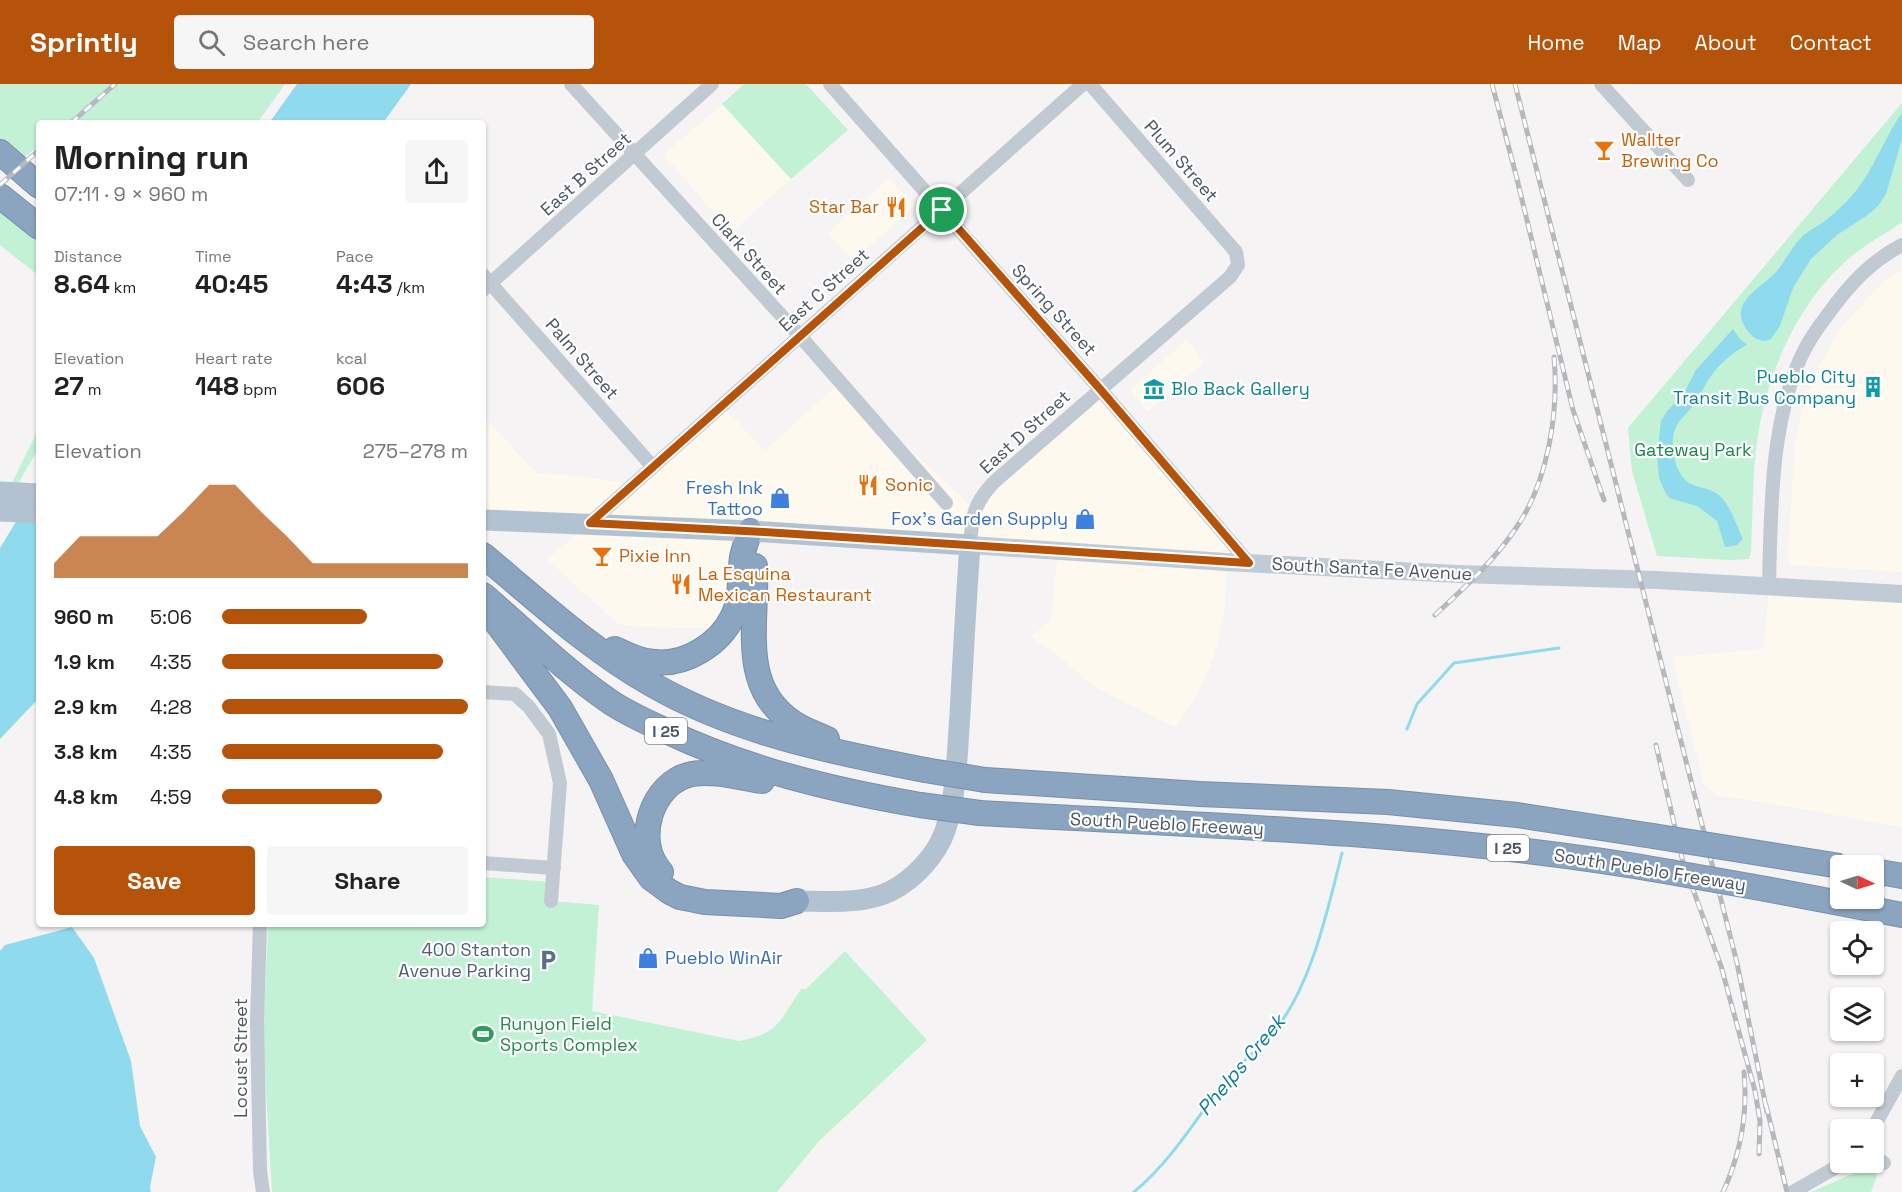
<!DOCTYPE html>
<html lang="en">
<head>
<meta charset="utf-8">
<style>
  :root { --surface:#fff; --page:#f6f6f6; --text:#222; --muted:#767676; --accent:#b45309 }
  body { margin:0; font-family:"Space Grotesk",sans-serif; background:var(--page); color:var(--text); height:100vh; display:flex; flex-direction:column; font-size:22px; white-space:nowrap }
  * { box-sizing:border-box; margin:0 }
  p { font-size:20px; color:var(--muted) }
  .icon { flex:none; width:33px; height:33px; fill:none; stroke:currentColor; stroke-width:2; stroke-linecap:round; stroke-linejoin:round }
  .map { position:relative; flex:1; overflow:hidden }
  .panel { position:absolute; left:36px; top:36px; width:450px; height:807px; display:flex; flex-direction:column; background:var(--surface); border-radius:6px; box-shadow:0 2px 4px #0004 }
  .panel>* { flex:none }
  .needle { width:39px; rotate:94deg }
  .buttons { position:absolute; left:1830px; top:771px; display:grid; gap:12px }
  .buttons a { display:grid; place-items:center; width:54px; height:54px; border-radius:6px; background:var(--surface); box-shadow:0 2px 4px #0004; font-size:30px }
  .pin { position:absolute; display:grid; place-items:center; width:51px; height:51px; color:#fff; margin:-26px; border:3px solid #fff; border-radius:50%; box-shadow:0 2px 6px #0007 }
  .round { display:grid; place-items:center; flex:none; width:63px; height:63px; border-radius:6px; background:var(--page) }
  .head { display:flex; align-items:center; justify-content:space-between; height:102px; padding:0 18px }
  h1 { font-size:33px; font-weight:700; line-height:45px }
  .metrics { display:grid; grid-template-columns:repeat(3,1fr); gap:9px; height:102px; padding:6px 18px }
  .metrics div { display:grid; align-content:center }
  .metrics b { font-size:26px; font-weight:700 }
  .metrics small { font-size:16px; font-weight:400 }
  .metrics p { font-size:16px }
  .chart { height:168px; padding:12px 18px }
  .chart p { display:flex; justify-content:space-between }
  .chart svg { width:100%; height:108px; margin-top:6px; fill:var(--accent); opacity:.7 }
  .cta { display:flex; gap:12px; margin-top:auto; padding:12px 18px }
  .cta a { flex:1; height:69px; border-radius:6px; background:var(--accent); color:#fff; font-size:24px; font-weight:700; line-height:69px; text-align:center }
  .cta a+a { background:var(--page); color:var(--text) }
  ul { padding:0 18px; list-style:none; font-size:20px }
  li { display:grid; grid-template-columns:96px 72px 1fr; align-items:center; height:45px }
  li i { height:15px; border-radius:8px; background:var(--accent) }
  header { display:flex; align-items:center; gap:36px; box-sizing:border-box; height:84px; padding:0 30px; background:var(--accent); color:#fff }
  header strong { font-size:28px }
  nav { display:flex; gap:33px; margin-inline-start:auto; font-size:21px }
  .search { width:420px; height:54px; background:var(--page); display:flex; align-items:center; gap:15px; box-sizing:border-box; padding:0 21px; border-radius:6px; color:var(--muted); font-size:22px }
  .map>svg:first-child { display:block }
  .commercial { fill:#fdf9ef }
  .green { fill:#c3f1d5 }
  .water { fill:#90daee }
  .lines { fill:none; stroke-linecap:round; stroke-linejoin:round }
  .stream { stroke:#90daee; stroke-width:3 }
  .motorway-casing { stroke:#7690ad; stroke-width:26 }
  .minor { stroke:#c1cad2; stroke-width:14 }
  .secondary { stroke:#c1cbd6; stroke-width:18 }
  .primary { stroke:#b3c2d1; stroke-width:21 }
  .motorway { stroke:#8ba5c1; stroke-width:24 }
  .rail-casing { stroke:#b5b8bd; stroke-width:5 }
  .rail { stroke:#fff; stroke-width:3; stroke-dasharray:9; stroke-linecap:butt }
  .motorway-bridge-casing { stroke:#7690ad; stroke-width:26; stroke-linecap:butt }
  .motorway-bridge { stroke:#8ba5c1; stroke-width:24 }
  .route-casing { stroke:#fff; stroke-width:12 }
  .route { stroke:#b45309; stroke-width:8 }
  .labels { text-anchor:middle; stroke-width:4.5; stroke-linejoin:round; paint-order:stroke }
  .shield { fill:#fff; stroke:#808990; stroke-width:1.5 }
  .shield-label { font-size:16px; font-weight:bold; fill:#4a5661 }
  .food-label { font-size:18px; fill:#c56008; stroke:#fff; text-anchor:start }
  .street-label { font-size:18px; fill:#4a5661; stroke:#fff }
  .culture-label { font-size:18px; fill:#0d838f; stroke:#fff; text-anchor:end }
  .park-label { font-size:18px; fill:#17864f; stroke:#fff }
  .shop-label { font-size:18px; fill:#366cbe; stroke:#fff; text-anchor:end }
  .service-label { font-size:18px; fill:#4e5e75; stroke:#fff; text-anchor:end }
  .leisure-label { font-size:18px; fill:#27864d; stroke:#fff; text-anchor:start }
  .water-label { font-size:20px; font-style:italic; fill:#0c7c9b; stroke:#fff }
</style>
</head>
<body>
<header>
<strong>Sprintly</strong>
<div class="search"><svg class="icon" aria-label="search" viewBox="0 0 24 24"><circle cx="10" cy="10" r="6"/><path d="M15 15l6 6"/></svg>Search here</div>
<nav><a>Home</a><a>Map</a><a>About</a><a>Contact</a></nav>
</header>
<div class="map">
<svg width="1902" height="1108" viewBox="0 0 1902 1108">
  <rect width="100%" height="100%" fill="#f5f3f3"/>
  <!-- commercial -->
  <path class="commercial" d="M722,20L791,95L731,149L664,71Z
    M889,94L915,122L853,177L828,149Z
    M1902,184V488L1792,481L1789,477L1788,471L1795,359L1804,318L1814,292L1841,243L1886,196Z
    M1187,256L1204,278L1148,328L1130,306Z
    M839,299L974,425L1100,305L1249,479L1226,478L1225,525L1214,573L1195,615L1175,643L1095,603L1054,568L1031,553L1051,535L1058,467L750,447L724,545L646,543L618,540L547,475L589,440L483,435V332L536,389L568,391L634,400L722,322L765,367Z
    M1769,501L1902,510V743L1756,717L1717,712L1704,699L1672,573L1764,565Z"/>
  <!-- green -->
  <path class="green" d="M0,0H285L257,39H39V70L33,66L20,77L0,57Z
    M744,0H806L848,46L791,95L722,20Z
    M1902,19V138C1884,151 1862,162 1846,177C1799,219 1770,283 1759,345C1752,385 1753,427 1751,468L1749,475L1731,476L1657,472L1632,387L1628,344Z
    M0,126L39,158V192L0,161Z
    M39,344V363L18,400L12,399Z
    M483,793L553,798L552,817L599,821L592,927L739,957C779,950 780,936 801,905H806L845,867L927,956L819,1057L777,1108H272L263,956L268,840H483Z
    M1873,1084L1877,1092L1871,1108H1811L1859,1087Z"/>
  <!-- water -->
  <path class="water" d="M297,0H411L383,39H269Z
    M1902,29V55L1886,110L1878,122L1869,130L1837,151L1811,175L1793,204L1780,242L1771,255L1766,257C1758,257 1752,253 1747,246C1727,219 1760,205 1776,188C1785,178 1790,165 1800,155C1806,148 1814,144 1822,139C1834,130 1846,119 1855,108C1875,83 1884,54 1902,29Z
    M1733,245L1739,254L1747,261C1731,269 1716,283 1707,298C1703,305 1700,312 1696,318C1689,328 1677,337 1674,348C1670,364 1675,390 1689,399C1698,404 1711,404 1719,411C1731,422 1736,441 1743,455L1737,461L1725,463L1717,437L1697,422L1669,414L1664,406L1659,394L1657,371L1661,337L1667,327L1683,311L1696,286Z
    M39,400V614L0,655V464Z
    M72,843L94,874L131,977L140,1042L156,1073L150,1103L151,1108H0V867L5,861Z"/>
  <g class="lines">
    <!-- stream -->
    <path class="stream" d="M1407,645L1417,620L1454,579L1559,564
      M1134,1108C1169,1079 1194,1039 1220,1003C1236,982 1257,967 1274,947C1311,904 1328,824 1342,769"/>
    <defs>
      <path id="motorway" d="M0,68L39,102
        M0,112L39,143
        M483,471C537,516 591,566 653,601C737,649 832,668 925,686
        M755,482C758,542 736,609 802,644C810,648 819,651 827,655
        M483,511C524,546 564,586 609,617C626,629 647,638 666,647C746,685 832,706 920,721
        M490,530L560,624L601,696L634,770L651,794L670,808L680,813L705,818L781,822L797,817
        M615,565C628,571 640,577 654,578C685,582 720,560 733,532C742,514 739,493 742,473C744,464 747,455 750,447
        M985,696L1200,710L1388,718L1517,731L1653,752
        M980,729C1210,742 1443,748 1670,788
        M1874,787L1902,792
        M661,788C633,758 651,698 692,690C714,686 741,694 762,697
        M1766,805L1902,831"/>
    </defs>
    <!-- motorway casing -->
    <use href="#motorway" class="motorway-casing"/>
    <!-- minor -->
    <path class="minor" d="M571,0L800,252L946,419
      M830,0L1100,305L1249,479
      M1601,0L1688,96
      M483,191L653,383
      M483,206L712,0
      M590,439L1083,0
      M970,461C972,433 973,421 993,399L1230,193L1238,181L1236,168L1090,0
      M1769,501C1771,428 1770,343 1800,275C1807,259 1818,243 1829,229C1849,201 1871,177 1902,161
      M483,608L515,610L529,623L549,650L560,699L551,817
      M483,779L554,784
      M260,840L257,938L260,1087L263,1108
      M1872,1046L1902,992
      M1874,1073L1884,1079
      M1793,1108L1845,1078"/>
    <!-- secondary -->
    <path class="secondary" d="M970,461L1226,478L1458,490L1657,496L1902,510"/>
    <!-- primary -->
    <path class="primary" d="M0,408L39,410
      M0,427L39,429
      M483,436L750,447L970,461C966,517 963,574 960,630C957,668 957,711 945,747C936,772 914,795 891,807C863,821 827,817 797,817"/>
    <!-- motorway -->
    <use href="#motorway" class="motorway"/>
    <defs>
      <path id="rail" d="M1492,0L1516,91L1573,326L1604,416
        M1515,0L1737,879L1767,1028
        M71,39L115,0
        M0,101L39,66
        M1435,531C1464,504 1494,477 1516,444C1548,398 1559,328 1554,273
        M1656,661L1683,778L1721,882L1755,1007L1760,1037L1759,1070
        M1766,1021L1787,1108
        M1723,1108C1741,1069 1748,1031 1744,988"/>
    </defs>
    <!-- rail casing -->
    <use href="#rail" class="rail-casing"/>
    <!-- rail -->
    <use href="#rail" class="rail"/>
    <defs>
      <path id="motorway-bridge" d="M925,686L985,696
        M920,721L980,729
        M1653,752L1840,782
        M1670,788L1766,805"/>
    </defs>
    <!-- motorway-bridge casing -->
    <use href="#motorway-bridge" class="motorway-bridge-casing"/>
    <!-- motorway-bridge -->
    <use href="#motorway-bridge" class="motorway-bridge"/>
  </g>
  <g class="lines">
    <defs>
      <path id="route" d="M942,126L1100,305L1249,479L764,448L590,439Z"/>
    </defs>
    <!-- route casing -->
    <use href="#route" class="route-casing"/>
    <!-- route -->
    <use href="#route" class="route"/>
  </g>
  <!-- icons -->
  <defs>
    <symbol id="bar-bare" viewBox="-9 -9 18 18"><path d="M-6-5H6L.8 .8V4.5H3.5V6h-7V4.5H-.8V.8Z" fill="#e8710a" stroke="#fff" stroke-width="2.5" paint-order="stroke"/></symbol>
    <symbol id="restaurant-bare" viewBox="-9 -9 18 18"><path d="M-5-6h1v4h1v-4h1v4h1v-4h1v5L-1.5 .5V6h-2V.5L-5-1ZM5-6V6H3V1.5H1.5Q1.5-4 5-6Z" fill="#e8710a" stroke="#fff" stroke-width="2.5" paint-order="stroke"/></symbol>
    <symbol id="building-bare" viewBox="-9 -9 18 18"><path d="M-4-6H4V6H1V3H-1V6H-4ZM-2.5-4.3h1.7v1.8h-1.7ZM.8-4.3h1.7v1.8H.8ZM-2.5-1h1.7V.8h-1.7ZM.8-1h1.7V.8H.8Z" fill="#0f9aa8" stroke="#fff" stroke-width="2.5" paint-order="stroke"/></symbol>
    <symbol id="museum-bare" viewBox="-9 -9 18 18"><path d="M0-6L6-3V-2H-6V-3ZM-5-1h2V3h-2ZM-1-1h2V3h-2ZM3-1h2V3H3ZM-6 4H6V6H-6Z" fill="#0f9aa8" stroke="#fff" stroke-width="2.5" paint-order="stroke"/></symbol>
    <symbol id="shop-bare" viewBox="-9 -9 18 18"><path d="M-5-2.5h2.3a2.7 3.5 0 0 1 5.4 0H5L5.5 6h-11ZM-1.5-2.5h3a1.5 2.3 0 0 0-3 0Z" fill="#3f7fe0" stroke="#fff" stroke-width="2.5" paint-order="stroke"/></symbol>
    <symbol id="parking-bare" viewBox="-9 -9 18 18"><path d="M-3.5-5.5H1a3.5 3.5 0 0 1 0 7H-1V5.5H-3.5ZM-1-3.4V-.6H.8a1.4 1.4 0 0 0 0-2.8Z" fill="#5c6f8a" stroke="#fff" stroke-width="2.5" paint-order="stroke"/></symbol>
    <symbol id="stadium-bare" viewBox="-9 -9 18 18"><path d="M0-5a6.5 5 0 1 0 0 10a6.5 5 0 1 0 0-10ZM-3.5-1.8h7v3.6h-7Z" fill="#2e9e5b" stroke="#fff" stroke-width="2.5" paint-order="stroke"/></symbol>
  </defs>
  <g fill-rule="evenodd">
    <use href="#bar-bare" x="1589" y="51" width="30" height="30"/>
    <use href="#restaurant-bare" x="881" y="108" width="30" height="30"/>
    <use href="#building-bare" x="1858" y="288" width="30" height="30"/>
    <use href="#museum-bare" x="1139" y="290" width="30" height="30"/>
    <use href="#restaurant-bare" x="853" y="386" width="30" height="30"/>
    <use href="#shop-bare" x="765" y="399" width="30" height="30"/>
    <use href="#shop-bare" x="1070" y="420" width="30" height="30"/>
    <use href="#bar-bare" x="587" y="457" width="30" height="30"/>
    <use href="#restaurant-bare" x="666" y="485" width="30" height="30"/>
    <use href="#shop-bare" x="633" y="859" width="30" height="30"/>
    <use href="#parking-bare" x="533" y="861" width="30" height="30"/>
    <use href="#stadium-bare" x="468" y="935" width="30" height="30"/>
  </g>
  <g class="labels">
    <!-- shield labels -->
    <g class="shield">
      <rect x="645" y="634" width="42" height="26" rx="4.5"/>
      <rect x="1487" y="751" width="42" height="26" rx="4.5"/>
    </g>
    <g class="shield-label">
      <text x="666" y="653">I 25</text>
      <text x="1508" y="770">I 25</text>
    </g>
    <!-- food labels -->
    <g class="food-label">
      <text x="1621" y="62">Wallter<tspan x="1621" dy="21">Brewing Co</tspan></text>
      <text x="879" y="129" text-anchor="end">Star Bar</text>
      <text x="885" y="407">Sonic</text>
      <text x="619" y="478">Pixie Inn</text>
      <text x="698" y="496">La Esquina<tspan x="698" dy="21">Mexican Restaurant</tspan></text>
    </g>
    <!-- street labels -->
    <g class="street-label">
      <text transform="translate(1181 77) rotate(49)" y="6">Plum Street</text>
      <text transform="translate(586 90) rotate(-42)" y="6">East B Street</text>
      <text transform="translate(749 170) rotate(48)" y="6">Clark Street</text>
      <text transform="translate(824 206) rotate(-42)" y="6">East C Street</text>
      <text transform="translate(1054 226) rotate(48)" y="6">Spring Street</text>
      <text transform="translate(582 275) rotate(49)" y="6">Palm Street</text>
      <text transform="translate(1025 348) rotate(-42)" y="6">East D Street</text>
      <text transform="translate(1372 485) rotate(3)" y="6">South Santa Fe Avenue</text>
      <text transform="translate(1167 740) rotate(3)" y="6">South Pueblo Freeway</text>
      <text transform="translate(1650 786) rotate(9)" y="6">South Pueblo Freeway</text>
      <text transform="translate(241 974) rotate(-90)" y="6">Locust Street</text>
    </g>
    <!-- culture labels -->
    <g class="culture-label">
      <text x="1856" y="299">Pueblo City<tspan x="1856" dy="21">Transit Bus Company</tspan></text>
      <text x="1171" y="311" text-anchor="start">Blo Back Gallery</text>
    </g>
    <!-- park labels -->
    <g class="park-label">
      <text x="1693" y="372">Gateway Park</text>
    </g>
    <!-- shop labels -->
    <g class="shop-label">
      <text x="763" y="410">Fresh Ink<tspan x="763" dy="21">Tattoo</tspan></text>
      <text x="1068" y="441">Fox's Garden Supply</text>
      <text x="665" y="880" text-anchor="start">Pueblo WinAir</text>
    </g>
    <!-- service labels -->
    <g class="service-label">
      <text x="531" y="872">400 Stanton<tspan x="531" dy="21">Avenue Parking</tspan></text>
    </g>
    <!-- leisure labels -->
    <g class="leisure-label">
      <text x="500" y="946">Runyon Field<tspan x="500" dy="21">Sports Complex</tspan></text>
    </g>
    <!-- water labels -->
    <g class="water-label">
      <text transform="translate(1241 981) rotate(-50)" y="7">Phelps Creek</text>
    </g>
  </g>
</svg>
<div class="buttons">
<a><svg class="needle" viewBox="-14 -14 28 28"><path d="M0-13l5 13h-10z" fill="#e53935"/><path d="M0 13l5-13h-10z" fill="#767676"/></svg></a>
<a><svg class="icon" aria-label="locate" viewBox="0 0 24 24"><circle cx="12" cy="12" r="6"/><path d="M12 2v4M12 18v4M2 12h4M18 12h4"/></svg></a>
<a><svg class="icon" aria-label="layers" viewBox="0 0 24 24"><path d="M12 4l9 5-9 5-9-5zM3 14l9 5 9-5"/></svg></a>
<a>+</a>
<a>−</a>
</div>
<div class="pin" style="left:942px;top:126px;background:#1e9e55"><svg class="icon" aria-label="arrive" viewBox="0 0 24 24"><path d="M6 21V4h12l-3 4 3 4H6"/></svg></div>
<section class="panel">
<div class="head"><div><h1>Morning run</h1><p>07:11 · 9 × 960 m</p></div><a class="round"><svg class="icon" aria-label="share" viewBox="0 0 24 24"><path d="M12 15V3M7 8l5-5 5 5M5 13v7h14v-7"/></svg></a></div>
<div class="metrics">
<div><p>Distance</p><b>8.64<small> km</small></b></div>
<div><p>Time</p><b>40:45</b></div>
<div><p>Pace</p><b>4:43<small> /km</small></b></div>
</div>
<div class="metrics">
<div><p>Elevation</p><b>27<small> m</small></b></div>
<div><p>Heart rate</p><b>148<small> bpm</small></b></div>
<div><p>kcal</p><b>606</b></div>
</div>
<div class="chart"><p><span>Elevation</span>275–278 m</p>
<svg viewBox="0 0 160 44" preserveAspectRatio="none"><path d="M0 44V38L10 27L20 27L30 27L40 27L50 17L60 6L70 6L80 17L90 27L100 38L110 38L120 38L130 38L140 38L150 38L160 38V44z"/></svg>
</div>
<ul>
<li><b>960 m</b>5:06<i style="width:59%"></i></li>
<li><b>1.9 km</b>4:35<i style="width:90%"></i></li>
<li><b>2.9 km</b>4:28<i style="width:100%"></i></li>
<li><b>3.8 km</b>4:35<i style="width:90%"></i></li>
<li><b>4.8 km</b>4:59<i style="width:65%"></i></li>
</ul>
<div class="cta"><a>Save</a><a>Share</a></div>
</section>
</div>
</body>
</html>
